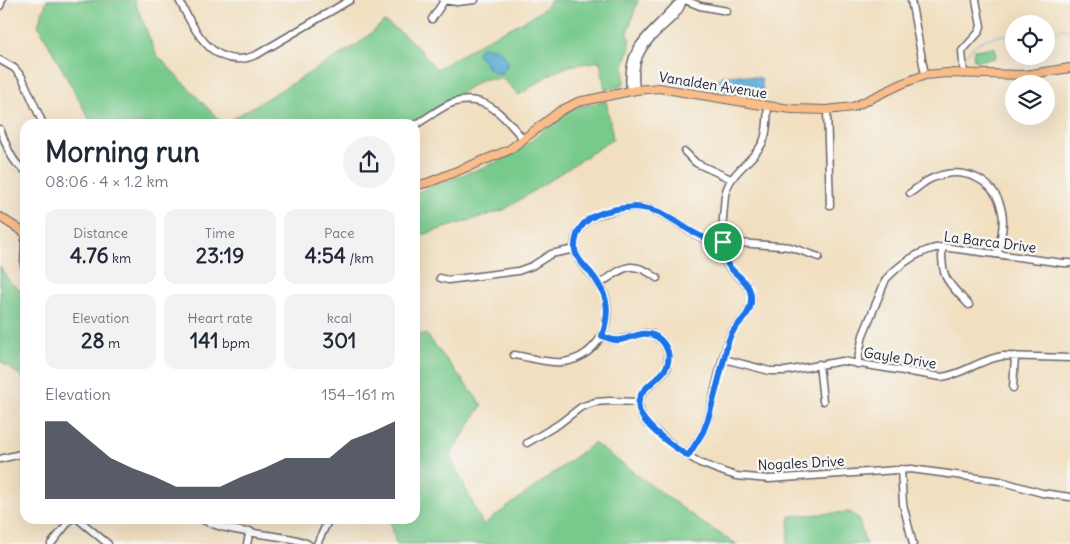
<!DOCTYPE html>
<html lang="en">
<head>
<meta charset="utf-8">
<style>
  :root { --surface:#fff; --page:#f2f2f3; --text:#1f2937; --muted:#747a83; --accent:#111827 }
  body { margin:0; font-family:Delius,sans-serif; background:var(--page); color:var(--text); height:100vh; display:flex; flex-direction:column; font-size:19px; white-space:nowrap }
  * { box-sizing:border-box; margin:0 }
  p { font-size:16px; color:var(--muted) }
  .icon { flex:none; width:28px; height:28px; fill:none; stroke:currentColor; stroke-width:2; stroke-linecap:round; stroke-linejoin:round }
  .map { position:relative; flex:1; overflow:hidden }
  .side { position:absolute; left:20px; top:119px; width:400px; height:405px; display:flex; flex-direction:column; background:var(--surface); border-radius:15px; box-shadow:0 5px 20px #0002 }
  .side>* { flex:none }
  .buttons { position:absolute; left:1005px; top:15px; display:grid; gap:10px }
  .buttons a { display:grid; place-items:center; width:50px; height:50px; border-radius:50%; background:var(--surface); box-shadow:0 5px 20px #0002; font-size:25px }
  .pin { position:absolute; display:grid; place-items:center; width:42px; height:42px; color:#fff; margin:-21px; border:2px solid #fff; border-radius:50%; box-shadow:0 1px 5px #0007 }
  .round { display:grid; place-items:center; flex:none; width:52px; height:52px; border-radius:26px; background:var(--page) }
  .head { display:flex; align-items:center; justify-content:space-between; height:85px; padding:0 25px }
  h1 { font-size:28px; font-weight:700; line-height:38px }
  .figures { display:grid; grid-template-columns:repeat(3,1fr); gap:8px; height:85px; padding:5px 25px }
  .figures div { display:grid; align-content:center; border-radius:12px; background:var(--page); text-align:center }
  .figures b { font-size:21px; font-weight:700 }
  .figures small { font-size:14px; font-weight:400 }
  .figures p { font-size:14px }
  .chart { height:140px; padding:10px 25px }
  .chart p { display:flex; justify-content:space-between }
  .chart svg { width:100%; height:90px; margin-top:5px; fill:var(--accent); opacity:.7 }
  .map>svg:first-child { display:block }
  .green { fill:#78ca8c; stroke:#4d7664 }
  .water { fill:#5da9d6; stroke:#406688 }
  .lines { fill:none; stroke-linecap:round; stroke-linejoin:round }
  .stream { stroke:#5da9d6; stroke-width:1 }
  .minor-casing { stroke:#6a646a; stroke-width:9 }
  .major-casing { stroke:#6a646a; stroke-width:10 }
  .minor { stroke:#fff; stroke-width:6 }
  .major { stroke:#f8bd89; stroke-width:8 }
  .route-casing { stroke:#fff; stroke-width:10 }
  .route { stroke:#1a73e8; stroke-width:6 }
  .labels { text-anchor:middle; stroke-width:5; stroke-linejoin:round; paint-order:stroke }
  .street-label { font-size:14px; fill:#22223b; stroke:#f6f6f2 }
</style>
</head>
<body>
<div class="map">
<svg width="1070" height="544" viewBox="0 0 1070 544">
  <rect width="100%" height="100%" fill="#f6f6f2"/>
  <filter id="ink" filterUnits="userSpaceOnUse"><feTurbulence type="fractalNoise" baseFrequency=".02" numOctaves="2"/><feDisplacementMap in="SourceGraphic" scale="10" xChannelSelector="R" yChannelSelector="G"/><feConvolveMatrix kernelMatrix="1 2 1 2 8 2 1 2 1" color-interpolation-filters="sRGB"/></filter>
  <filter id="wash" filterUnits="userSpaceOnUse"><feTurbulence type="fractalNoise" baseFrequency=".0096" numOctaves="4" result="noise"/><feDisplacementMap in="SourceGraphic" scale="20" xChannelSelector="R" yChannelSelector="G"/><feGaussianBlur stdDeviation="1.12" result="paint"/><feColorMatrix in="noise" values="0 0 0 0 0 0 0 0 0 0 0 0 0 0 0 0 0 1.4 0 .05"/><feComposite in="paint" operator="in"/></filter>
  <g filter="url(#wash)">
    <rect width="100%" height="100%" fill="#f1dfc0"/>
    <!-- green -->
    <path class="green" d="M47,0H134L156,54L223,124H92L38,25Z
      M551,0H638L628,31L630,47L624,65V82L622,86L605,90L600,61L569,66L551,74L519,95L503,79H483L410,124H224L358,44L384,22C406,33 421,50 436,69C453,61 468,50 484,41C500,31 543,16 551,0Z
      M993,47L995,48L996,56L995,58L976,61L974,60L973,52L975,50Z
      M606,101L613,139L504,210L415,237V193L502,160L526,145L558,118L577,107Z
      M0,266C5,276 13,289 25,291V379L0,361Z
      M415,333L427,335L482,405L450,456L483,525L594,443L704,524L737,544H396L390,519H415Z
      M850,512L858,518L866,544H787L790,516Z"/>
    <!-- water -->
    <path class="water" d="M483,47C499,48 499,50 508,61L507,65L502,73C485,74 489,63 477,54L479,49Z
      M741,75L761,78L763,91L762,93L723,90L720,91L708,87L721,76Z"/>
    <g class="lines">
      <!-- stream -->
      <path class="stream" d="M1046,39C1053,32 1060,26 1070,31
        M966,56C974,40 997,34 1014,35"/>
    </g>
  </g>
  <g filter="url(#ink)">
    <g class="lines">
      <defs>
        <path id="minor" d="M179,0C195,32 216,74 258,54L350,0
          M443,0L457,2L475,0
          M685,0L700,6L727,11
          M911,0L925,75
          M0,6L2,0
          M432,19L444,1
          M0,60L14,68L22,77L43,124
          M964,74L962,51L979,32L981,26L976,0
          M636,90C631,56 644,44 668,22C675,16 681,9 683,0
          M630,91C625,44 651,35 677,4L682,1
          M827,110L830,205
          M415,125C428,118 439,108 452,103C486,92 505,117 523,139
          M0,129C6,143 11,163 25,170
          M685,152L696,163L731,179
          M910,193C918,188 924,181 933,178C962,165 996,179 1002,212C1005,225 1000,241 998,254
          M942,247C941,280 948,282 969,305
          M24,265L25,240
          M440,278L448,280L518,271L532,266L551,254L575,249
          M600,284C623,268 631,258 657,278
          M602,336L610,339L618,340L645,333L652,334L663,342L668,353L667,368L662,374L643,392L638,402L642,417L647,424L679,450L700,463L724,472L736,476L769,479L911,469L1000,481L1042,493L1070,497
          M514,355C530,357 548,364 563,362C597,358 617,321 603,291C597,276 578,266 575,250C573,235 583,220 598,215C615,210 632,204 650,209C672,215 688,234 710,241L780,246L790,247L819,257
          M724,359L770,371H786L842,361L941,377C963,375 980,359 1003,356L1070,358
          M819,364L823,401
          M857,364L863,335L886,279C900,264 921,249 942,247L1063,263H1070
          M1013,388L1015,356
          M527,443L559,424L581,407L595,402L610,401L638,402
          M688,455L703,432L708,419C715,392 720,364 729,338C735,323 752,316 751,299C751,279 731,276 724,260C719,249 724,208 725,195C729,173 752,162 762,144C768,133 767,118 768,106
          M0,459L25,453
          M901,469L903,504L913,544
          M78,519L108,544
          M201,519C222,530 250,532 274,536C286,538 297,538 308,544
          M51,544L71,519
          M247,544L250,531
          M317,544L327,523V519"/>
        <path id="major" d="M415,186L430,182L509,150L560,111L578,102L636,90L659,88L768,106L792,109L827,110L853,107L906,82L925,75L947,73L1025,75L1070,68
          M0,217L25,233"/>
      </defs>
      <!-- minor casing -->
      <use href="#minor" class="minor-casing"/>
      <!-- major casing -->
      <use href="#major" class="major-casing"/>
      <!-- minor -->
      <use href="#minor" class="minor"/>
      <!-- major -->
      <use href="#major" class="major"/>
    </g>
  </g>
  <g class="lines" filter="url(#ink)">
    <defs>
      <path id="route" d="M636,207C644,208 651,209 659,212C683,223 694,239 723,242C720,277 753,273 751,301C751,315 738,322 732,333C727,341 726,351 724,359C719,379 714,399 708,419L703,432L688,456C674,447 642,425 639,409C633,383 674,380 668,352C666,346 662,340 657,337C644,329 633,338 620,340C613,341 608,338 602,336C611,309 608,294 590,272C585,267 579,261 576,254C574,248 575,241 577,235C584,213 615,208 636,207Z"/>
    </defs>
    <!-- route casing -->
    <use href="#route" class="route-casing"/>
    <!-- route -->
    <use href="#route" class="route"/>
  </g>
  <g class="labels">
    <!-- street labels -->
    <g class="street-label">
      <text transform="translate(713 85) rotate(9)" y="5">Vanalden Avenue</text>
      <text transform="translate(990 242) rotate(7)" y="5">La Barca Drive</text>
      <text transform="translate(900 358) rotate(9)" y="5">Gayle Drive</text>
      <text transform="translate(801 463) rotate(-3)" y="5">Nogales Drive</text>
    </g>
  </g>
</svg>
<div class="buttons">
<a><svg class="icon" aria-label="locate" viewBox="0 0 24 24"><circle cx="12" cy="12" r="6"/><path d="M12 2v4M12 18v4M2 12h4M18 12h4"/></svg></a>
<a><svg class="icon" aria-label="layers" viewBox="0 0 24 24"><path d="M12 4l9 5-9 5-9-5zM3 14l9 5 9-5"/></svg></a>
</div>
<div class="pin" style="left:723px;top:242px;background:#1e9e55"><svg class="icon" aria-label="arrive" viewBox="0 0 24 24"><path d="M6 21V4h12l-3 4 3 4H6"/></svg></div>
<section class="side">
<div class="head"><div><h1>Morning run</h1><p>08:06 · 4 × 1.2 km</p></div><a class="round"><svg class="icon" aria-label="share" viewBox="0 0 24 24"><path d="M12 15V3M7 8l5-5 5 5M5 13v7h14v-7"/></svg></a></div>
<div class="figures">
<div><p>Distance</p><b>4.76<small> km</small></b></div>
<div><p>Time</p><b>23:19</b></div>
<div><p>Pace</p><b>4:54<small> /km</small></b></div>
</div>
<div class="figures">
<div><p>Elevation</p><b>28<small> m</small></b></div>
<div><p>Heart rate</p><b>141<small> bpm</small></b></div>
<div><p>kcal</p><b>301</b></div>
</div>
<div class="chart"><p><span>Elevation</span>154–161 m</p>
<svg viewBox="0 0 160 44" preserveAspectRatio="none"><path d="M0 44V6L10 6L20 15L30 24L40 29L50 33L60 38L70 38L80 38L90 33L100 29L110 24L120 24L130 24L140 15L150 11L160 6V44z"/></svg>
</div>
</section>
</div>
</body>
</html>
